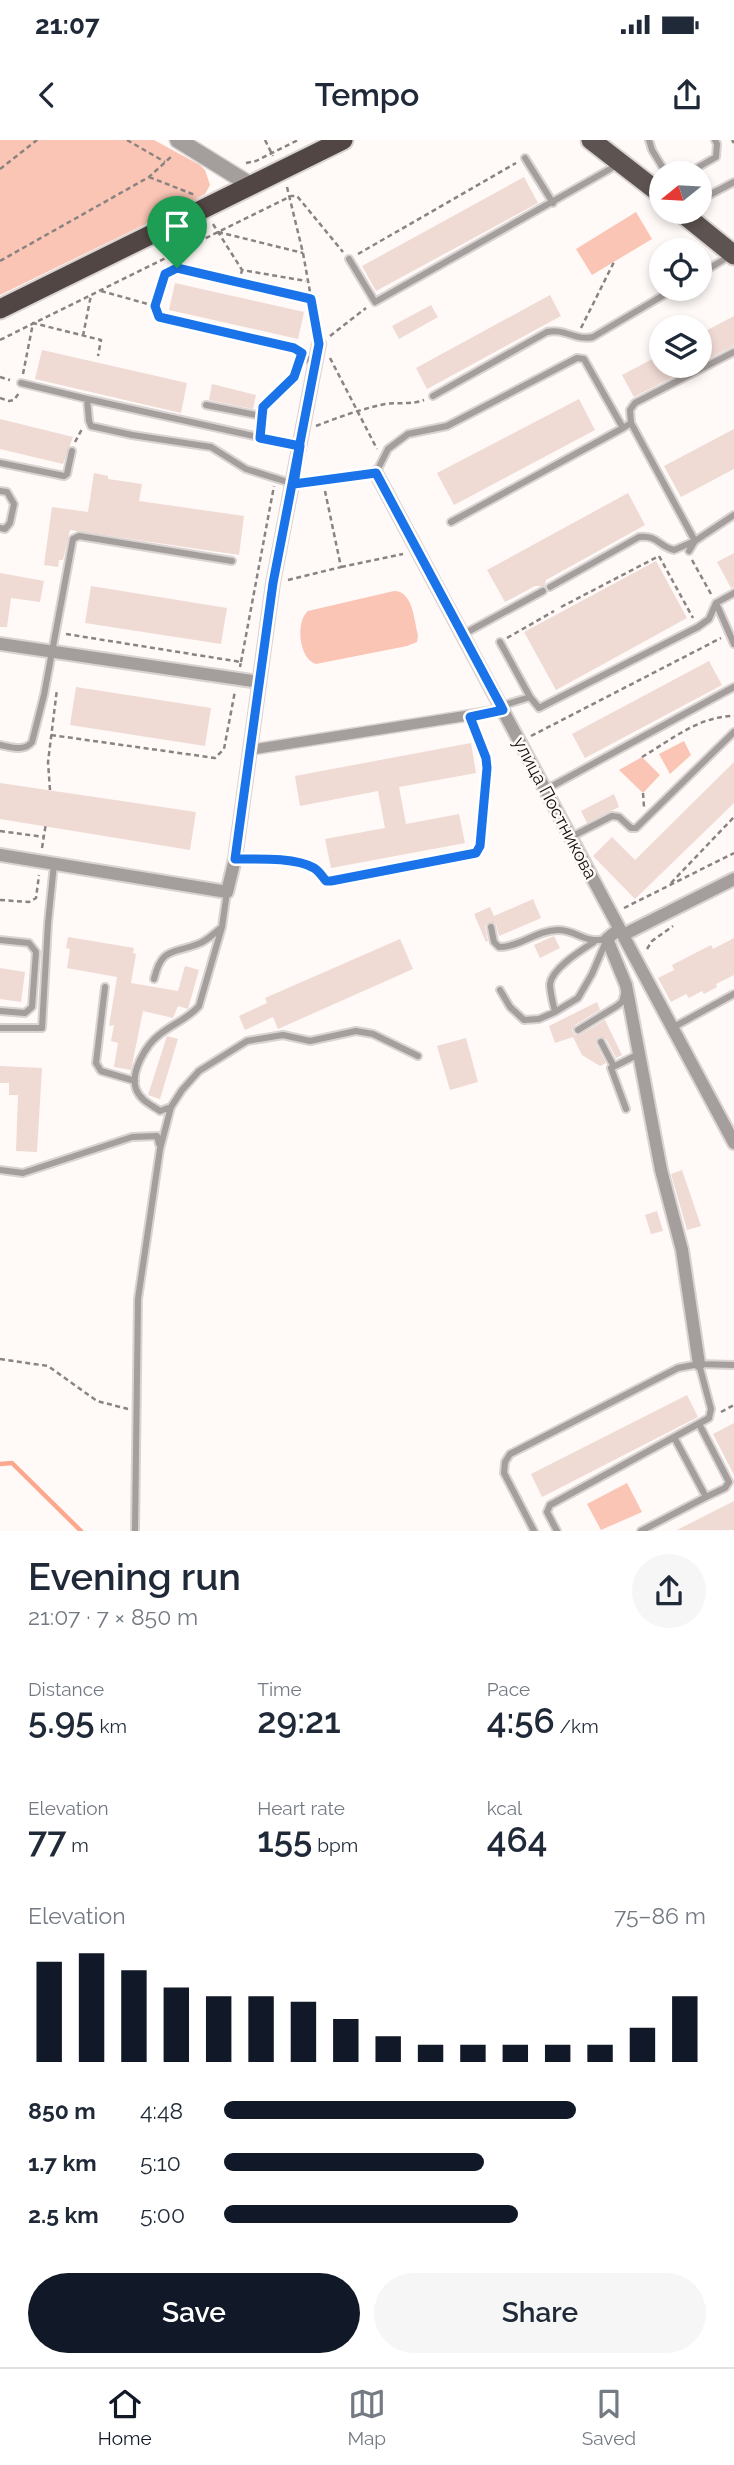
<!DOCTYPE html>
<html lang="en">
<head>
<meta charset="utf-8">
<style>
  :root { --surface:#fff; --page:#f6f6f7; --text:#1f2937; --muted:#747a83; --line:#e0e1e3; --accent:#111827 }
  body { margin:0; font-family:Raleway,sans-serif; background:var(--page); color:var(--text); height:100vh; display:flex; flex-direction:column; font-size:26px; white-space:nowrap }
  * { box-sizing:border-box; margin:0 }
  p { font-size:23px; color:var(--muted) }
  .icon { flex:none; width:38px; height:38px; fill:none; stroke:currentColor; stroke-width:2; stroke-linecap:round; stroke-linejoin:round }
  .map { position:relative; height:1391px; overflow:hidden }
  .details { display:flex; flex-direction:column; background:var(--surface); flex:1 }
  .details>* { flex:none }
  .needle { width:46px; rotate:252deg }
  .tools { position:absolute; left:649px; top:21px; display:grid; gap:14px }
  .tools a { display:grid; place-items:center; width:63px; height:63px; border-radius:50%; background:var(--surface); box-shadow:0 4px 10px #0003; font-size:35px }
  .pin { position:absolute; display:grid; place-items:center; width:60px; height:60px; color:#fff; margin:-72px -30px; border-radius:50% 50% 50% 0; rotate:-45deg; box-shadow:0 0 7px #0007 }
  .pin .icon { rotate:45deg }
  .round { display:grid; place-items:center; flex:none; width:74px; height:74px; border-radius:37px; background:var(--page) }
  .head { display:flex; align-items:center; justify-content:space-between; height:119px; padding:0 28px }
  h1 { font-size:38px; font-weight:600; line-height:52px }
  .metrics { display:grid; grid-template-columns:repeat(3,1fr); gap:10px; height:119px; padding:7px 28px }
  .metrics div { display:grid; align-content:center }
  .metrics b { font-size:35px; font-weight:600 }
  .metrics small { font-size:19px; font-weight:400 }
  .metrics p { font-size:19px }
  .chart { height:196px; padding:14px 28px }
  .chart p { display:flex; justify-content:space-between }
  .chart svg { width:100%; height:126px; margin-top:7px; stroke:var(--accent); stroke-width:6 }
  .button { display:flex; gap:14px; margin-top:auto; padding:14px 28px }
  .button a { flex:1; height:80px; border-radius:42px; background:var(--accent); color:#fff; font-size:28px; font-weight:600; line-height:80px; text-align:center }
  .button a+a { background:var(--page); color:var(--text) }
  ul { padding:0 28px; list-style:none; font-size:23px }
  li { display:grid; grid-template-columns:112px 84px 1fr; align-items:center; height:52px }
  li i { height:18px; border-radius:9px; background:var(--accent) }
  .status { display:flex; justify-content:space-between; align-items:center; height:49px; padding:0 35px; background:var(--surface); direction:ltr }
  .status svg { height:19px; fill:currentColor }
  header { display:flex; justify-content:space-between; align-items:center; height:91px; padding:0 28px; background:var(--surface); font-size:32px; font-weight:600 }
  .dock { display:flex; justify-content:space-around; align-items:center; height:98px; border-top:2px solid var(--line); background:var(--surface); font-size:19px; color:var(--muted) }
  .dock a { display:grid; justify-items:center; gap:4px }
  .dock .selected { color:var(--accent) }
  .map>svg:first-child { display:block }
  .green { fill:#fac5b4 }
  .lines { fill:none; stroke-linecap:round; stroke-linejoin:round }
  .stream { stroke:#fba88f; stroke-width:4.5 }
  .building { fill:#f0dad4 }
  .service-casing { stroke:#d9d3d2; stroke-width:10 }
  .pedestrian-casing { stroke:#d9d3d2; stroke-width:13 }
  .minor-casing { stroke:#d9d3d2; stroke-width:16 }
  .tertiary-casing { stroke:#d9d3d2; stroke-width:19 }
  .primary-casing { stroke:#d9d3d2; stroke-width:23 }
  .trunk-casing { stroke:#d9d3d2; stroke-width:23 }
  .path { stroke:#898382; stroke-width:2.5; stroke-dasharray:5 3.5; stroke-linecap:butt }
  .service { stroke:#a49e9c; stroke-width:6 }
  .pedestrian { stroke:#a49e9c; stroke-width:10 }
  .minor { stroke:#a49e9c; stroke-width:12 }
  .tertiary { stroke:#a49e9c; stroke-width:16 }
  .primary { stroke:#5d5350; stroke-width:19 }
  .trunk { stroke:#514643; stroke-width:19 }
  .route-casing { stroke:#fff; stroke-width:14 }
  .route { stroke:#1a73e8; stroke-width:9 }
  .labels { text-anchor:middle; stroke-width:5; stroke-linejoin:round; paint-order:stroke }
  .street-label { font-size:18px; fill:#130e0d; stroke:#fff9f7 }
</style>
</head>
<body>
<div class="status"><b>21:07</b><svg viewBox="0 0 49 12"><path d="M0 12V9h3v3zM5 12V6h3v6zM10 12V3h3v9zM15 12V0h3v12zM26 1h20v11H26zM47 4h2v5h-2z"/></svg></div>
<header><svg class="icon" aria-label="back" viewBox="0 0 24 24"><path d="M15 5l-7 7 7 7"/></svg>Tempo<svg class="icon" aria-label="share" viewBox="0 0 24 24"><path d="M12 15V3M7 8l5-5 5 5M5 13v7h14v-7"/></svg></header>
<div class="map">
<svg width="734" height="1391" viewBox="0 0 734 1391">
  <rect width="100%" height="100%" fill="#fff9f7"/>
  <!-- green -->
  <path class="green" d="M0,0H154L200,25L205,30L210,45L205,54L195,60L0,155Z
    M636,72L652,99L592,135L576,109Z
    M394,451C413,451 414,480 418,495L417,502L407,506L316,524C299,519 295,482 308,471Z
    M684,601L691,615L670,634L659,614Z
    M642,617L660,635L643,653L619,630Z
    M627,1343L642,1372L601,1390L587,1364Z"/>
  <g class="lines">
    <!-- stream -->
    <path class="stream" d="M0,1324L12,1323L81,1391"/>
  </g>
  <!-- building -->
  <path class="building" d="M524,37L538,63L376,151L362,126Z
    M175,143L304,172L298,199L169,170Z
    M550,155L561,176L427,249L416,228Z
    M431,165L438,177L399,199L392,186Z
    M734,176V206L700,223V194Z
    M42,210L187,243L181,273L35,239Z
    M662,214V226H695L634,257L622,235Z
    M212,244L256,255L253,269L209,260Z
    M579,259L595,290L454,365L437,333Z
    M0,279L73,297L63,324L0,309Z
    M734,289V329L681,357L664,326Z
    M94,333L108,336V339L142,344L139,361L244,376L239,415L70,390L63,420H59L58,427L44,425L52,367L88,372Z
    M628,353L645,385L546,440L545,446H535L505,462L487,430Z
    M734,413V447L731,448L717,422Z
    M656,421L687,478L556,550L524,492Z
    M0,433L44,441L40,462L11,458L7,487H0Z
    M91,446L227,468L221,504L85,483Z
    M709,521L722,545L585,618L572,594Z
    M76,547L211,568L205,606L70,585Z
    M471,603L476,633L399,647L406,684L459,674L465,703L331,728L325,699L385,688L378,651L300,666L295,636Z
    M734,622V663L635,759L593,716L612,697L635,720Z
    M0,643L196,672L190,710L0,679Z
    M614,654L619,667L587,683L581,671Z
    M533,759L541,778L499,796L496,784L489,782L485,786L488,801L486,802L474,774L490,767L494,776Z
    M554,796L560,808L540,818L534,805Z
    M68,797L134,808L133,813L136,814L131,843L178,851L185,826L199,830L188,869L178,866L173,878L143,871L131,930L114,927L118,903L111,901L114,885L109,886L117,837L67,828L70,809L66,808Z
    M734,798V835L716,844L717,847L704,854L702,851L689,858L686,854L671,862L658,838L674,830L672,825L711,805L713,809Z
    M400,799L413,829L278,889L273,877L245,890L239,876L267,863L265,858Z
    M0,828L25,832L21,862L0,859Z
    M597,862L600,870L575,885L572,891L575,895H580L605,880L622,915L616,918L606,899L599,897L596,904L606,923L600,926L582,915L573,897L555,903L549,886Z
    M167,896L178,899L160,959L148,955Z
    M466,898L478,942L450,950L437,906Z
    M0,926L42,928L37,1012L16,1011L18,955H9V943H0Z
    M682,1030L701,1086L687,1090L671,1034Z
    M657,1071L663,1091L651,1094L645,1075Z
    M687,1255L698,1277L542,1357L531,1334Z
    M734,1283V1335L713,1294Z
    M734,1361V1390H677Z"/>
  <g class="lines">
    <defs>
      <path id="service" d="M649,0L652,10L666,33
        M525,18L553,63
        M688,33L716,17L717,4L715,0
        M700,60L734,42
        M349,119L375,162L619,24
        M700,134L728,117
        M159,177L294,208L314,224
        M21,243L87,259L89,281L91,286L132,295L211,307L246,329L294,344L376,333L388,309L408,294L447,286L577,218L584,219L623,288L451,382
        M433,256L547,192C565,188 575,201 593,197L674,149
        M87,259L299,306
        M206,265L261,276
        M631,283L630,270L635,263L734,212
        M623,288L631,283L695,401L689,411
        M260,297L263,267L294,237L302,213
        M0,323L64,336L67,334L72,311
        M0,351L7,352L14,364L10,383L5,389L0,388
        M550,447L639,397C658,395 658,406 674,410L695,401L734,375
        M716,463L734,453
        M462,495L543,451
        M500,502L530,557L539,568L698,487L709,479L716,463L734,504
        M501,566L530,557
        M0,605C11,607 24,612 32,602L44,555L73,399L79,396L232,421
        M545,650L734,547
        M571,697L612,676L619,677L631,688H636L734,592
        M491,787L494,802L499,807C520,807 537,790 558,790C578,790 583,804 607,799
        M0,800L29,803L36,812L32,867L25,873L0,871
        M154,839C162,807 172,814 198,804C207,801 213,794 221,788
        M105,847L96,923L101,931L135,941
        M500,850L510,867L524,880L539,879L555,872C553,863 550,852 550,844C552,828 582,810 594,802
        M555,872L578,858L592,834L607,799
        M0,888H42L48,783L54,724
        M672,888L734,854
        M578,890L617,866L622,862L625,851
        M601,902L613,925
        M171,967L160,971C151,965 140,960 136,949C130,932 146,905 159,895C172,884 188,879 199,866L222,787L227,752
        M626,969L611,928L639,914
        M0,1030L23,1033L132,997L157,996L159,1004
        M674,1297L706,1357L725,1348L729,1342L699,1284
        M135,1391L138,1159L160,1009L171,967L182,950L199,931L247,901L283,895L310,901L356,891L373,894L418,916
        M534,1391L504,1333L505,1322L510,1314L678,1228L699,1224L734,1225
        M557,1391L547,1372L550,1365L709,1278L711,1269L699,1224
        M641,1391L706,1357"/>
      <path id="pedestrian" d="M249,610L503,570"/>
      <path id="minor" d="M376,333L734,1003
        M0,504L259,542
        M0,715L227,752L235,719L273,443L319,204
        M619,789L607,799L626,845L661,1030L682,1110L699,1224
        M623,795L734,739"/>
      <path id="tertiary" d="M178,0L252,46"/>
      <path id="primary" d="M591,0L662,55
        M681,72L734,115"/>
      <path id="trunk" d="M0,169L343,0"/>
    </defs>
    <!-- service casing -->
    <use href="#service" class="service-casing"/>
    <!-- pedestrian casing -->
    <use href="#pedestrian" class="pedestrian-casing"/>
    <!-- minor casing -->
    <use href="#minor" class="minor-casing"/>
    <!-- tertiary casing -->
    <use href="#tertiary" class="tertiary-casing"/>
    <!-- primary casing -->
    <use href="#primary" class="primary-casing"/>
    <!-- trunk casing -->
    <use href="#trunk" class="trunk-casing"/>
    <!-- path -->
    <path class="path" d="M127,0L165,22
      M265,0L273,16
      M732,0L734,3
      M246,23L256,21L298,0
      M0,29L37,0
      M149,37L195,55
      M287,47L303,113L317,191
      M213,84L242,130L306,141
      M218,92L303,113
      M358,114L516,23
      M0,121L149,37L173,15
      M239,142L242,130
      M101,151L155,166
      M156,167L165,134L177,128L311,159
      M581,188L614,122
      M83,196L91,155
      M330,196L366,168
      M0,200L291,56H297L343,112
      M330,218L377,309
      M23,234L33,183L101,200L98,216
      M0,237L10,240
      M0,258L9,261L14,260L19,253
      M316,286C339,277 361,269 385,264C398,262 411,265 424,260
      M75,302L82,289
      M692,420L711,454
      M341,427L403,414
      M288,440L341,427L325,351
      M561,467L659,416L693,478
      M66,494L241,522L240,527
      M507,498L554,471
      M241,522L274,346
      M51,595L215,618L224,609L235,551
      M531,596L721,498
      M642,617C671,600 699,576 734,576
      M50,650L48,622L57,549
      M643,653L644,667
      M0,691L44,697
      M42,708L46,683
      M248,719C275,719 308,719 325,741H331L468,716L476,713L480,706L487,628L486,618L473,586
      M671,743L734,677
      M0,760L29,762L36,758L39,735
      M624,768L734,713
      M647,809L652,801L673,786
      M0,1219L48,1226L97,1261L128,1269
      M721,1272L734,1265"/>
    <!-- service -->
    <use href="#service" class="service"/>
    <!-- pedestrian -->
    <use href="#pedestrian" class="pedestrian"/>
    <!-- minor -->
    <use href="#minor" class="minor"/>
    <!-- tertiary -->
    <use href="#tertiary" class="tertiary"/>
    <!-- primary -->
    <use href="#primary" class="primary"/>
    <!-- trunk -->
    <use href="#trunk" class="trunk"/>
  </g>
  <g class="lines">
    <defs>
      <path id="route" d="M177,128L311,159L319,204L273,443L235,719C256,719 295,717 314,728C319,731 322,736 326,741H331L476,713L480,706L487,628L486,618L470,577L503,570L501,566L376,333L294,344L300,306L260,298L263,267L294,237L302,213L294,208L159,177L155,166L165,134L177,128"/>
    </defs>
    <!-- route casing -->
    <use href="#route" class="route-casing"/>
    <!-- route -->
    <use href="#route" class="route"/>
  </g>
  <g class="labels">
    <!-- street labels -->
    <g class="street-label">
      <text transform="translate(555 668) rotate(62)" y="6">улица Постникова</text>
    </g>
  </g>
</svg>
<div class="tools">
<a><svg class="needle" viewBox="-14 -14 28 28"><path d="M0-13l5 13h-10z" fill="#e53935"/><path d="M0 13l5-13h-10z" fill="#747a83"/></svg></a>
<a><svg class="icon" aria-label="locate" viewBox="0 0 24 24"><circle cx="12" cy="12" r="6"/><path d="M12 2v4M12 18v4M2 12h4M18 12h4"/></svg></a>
<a><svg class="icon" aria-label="layers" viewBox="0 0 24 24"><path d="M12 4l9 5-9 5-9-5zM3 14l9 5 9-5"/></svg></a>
</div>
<div class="pin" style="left:177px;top:128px;background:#1e9e55"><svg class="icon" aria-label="arrive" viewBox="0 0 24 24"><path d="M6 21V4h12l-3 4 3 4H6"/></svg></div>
</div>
<section class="details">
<div class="head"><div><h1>Evening run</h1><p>21:07 · 7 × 850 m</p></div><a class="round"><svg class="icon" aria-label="share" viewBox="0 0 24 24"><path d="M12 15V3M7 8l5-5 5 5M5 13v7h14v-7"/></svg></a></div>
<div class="metrics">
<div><p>Distance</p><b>5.95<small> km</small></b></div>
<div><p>Time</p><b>29:21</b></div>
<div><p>Pace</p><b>4:56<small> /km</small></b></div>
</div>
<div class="metrics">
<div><p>Elevation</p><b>77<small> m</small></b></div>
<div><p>Heart rate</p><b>155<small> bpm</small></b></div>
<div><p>kcal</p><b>464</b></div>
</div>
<div class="chart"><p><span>Elevation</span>75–86 m</p>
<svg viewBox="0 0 160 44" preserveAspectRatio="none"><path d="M5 44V9M15 44V6M25 44V12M35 44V18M45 44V21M55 44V21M65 44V23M75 44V29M85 44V35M95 44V38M105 44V38M115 44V38M125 44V38M135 44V38M145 44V32M155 44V21"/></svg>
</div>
<ul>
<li><b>850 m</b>4:48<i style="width:73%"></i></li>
<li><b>1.7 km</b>5:10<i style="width:54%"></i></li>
<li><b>2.5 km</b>5:00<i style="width:61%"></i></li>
</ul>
<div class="button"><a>Save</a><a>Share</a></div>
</section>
<nav class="dock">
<a class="selected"><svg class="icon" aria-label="home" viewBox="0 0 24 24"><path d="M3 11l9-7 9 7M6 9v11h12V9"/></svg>Home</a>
<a><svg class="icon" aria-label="map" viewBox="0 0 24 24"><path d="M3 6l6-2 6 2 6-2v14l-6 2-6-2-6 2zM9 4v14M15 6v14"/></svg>Map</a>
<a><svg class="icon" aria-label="saved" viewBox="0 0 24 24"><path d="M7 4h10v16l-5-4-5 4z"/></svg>Saved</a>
</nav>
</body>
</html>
